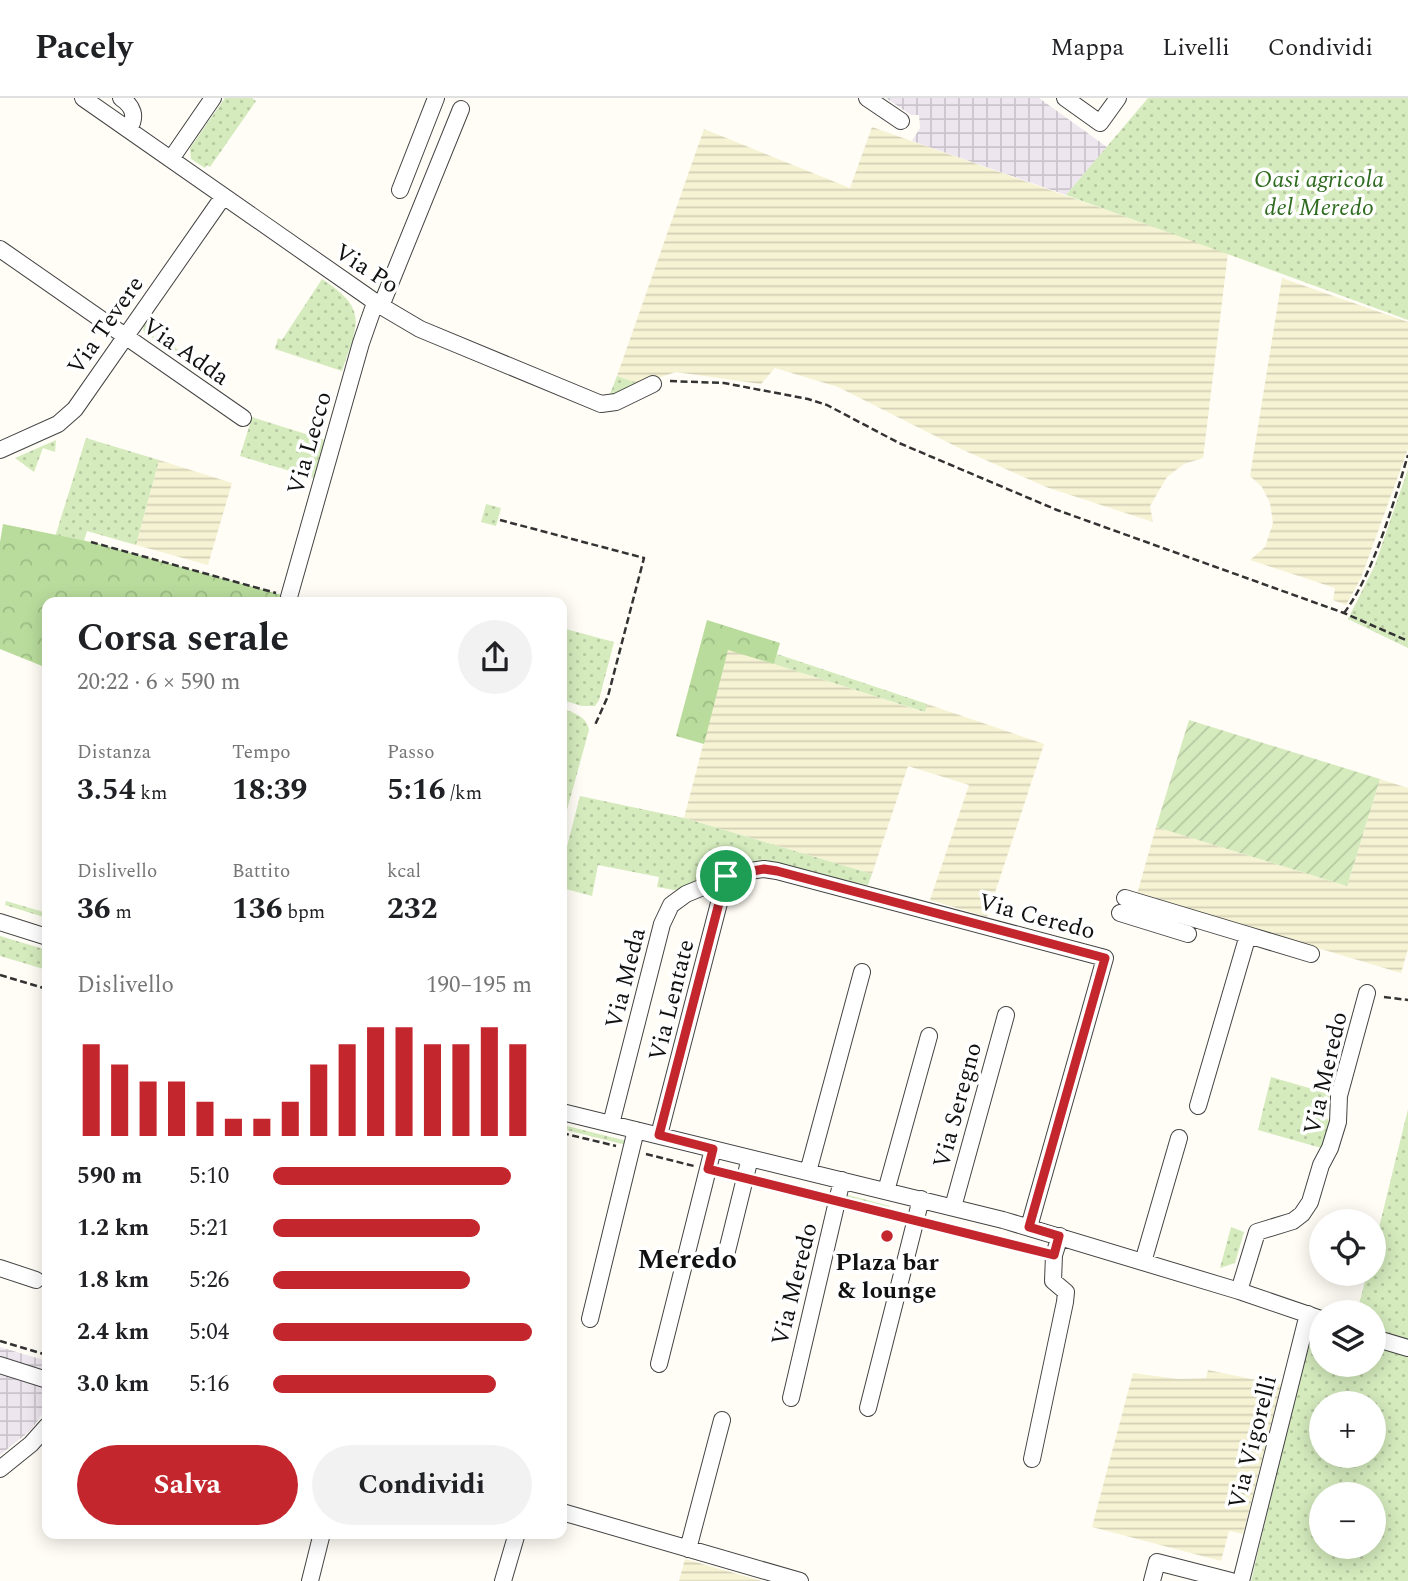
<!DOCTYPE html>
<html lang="it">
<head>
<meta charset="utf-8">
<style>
  :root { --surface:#fff; --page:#f2f2f2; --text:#202124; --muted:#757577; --line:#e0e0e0; --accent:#c4262e }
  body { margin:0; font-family:Spectral,serif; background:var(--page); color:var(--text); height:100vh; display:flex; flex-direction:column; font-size:26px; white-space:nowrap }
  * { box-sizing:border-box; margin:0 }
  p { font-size:23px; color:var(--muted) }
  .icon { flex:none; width:38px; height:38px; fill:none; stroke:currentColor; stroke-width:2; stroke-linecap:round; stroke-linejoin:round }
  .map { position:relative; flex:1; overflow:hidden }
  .sheet { position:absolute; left:42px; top:499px; width:525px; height:942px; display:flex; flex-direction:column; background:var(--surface); border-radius:14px; box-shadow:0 4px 18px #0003 }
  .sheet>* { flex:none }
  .buttons { position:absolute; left:1309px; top:1111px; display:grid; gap:14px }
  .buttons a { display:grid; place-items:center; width:77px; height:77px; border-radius:50%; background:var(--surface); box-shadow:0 4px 18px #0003; font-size:35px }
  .pin { position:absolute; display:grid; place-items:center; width:60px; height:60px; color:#fff; margin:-30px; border:4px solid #fff; border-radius:50%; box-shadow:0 2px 7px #0007 }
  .round { display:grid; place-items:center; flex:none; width:74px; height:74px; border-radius:37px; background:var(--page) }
  .summary { display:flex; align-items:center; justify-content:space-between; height:119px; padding:0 35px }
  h1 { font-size:38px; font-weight:700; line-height:52px }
  .figures { display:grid; grid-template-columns:repeat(3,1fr); gap:10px; height:119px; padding:7px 35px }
  .figures div { display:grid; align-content:center }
  .figures b { font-size:30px; font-weight:700 }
  .figures small { font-size:19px; font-weight:400 }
  .figures p { font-size:19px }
  .chart { height:196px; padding:14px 35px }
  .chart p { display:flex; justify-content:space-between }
  .chart svg { width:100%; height:126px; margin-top:7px; stroke:var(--accent); stroke-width:6 }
  .action { display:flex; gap:14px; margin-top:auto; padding:14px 35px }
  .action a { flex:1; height:80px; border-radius:42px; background:var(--accent); color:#fff; font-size:28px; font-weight:700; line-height:80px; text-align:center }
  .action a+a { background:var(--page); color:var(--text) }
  ul { padding:0 35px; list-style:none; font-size:23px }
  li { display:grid; grid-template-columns:112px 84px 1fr; align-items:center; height:52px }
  li i { height:18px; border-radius:9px; background:var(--accent) }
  header { display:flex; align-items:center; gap:42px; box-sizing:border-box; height:98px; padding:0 35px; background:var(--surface); border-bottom:2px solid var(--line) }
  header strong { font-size:33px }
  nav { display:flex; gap:38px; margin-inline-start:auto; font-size:24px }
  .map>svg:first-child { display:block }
  .industrial { fill:url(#industrial-grid) }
  .farmland { fill:url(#farmland-rules) }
  .grass { fill:url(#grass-dots); fill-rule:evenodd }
  .forest { fill:url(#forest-crowns) }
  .garden { fill:url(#garden-furrows) }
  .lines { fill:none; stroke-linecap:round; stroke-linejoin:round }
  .minor-casing { stroke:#444; stroke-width:18 }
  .path { stroke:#333; stroke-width:2.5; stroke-dasharray:7 3.5; stroke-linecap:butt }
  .minor { stroke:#fff; stroke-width:16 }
  .route-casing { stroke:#fff; stroke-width:14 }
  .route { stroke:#c4262e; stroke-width:9 }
  .poi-dot { fill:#c4262e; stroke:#fff; stroke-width:2.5 }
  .labels { text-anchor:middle; stroke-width:7; stroke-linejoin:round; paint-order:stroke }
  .park-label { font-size:24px; font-style:italic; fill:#2f6b1f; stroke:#fff }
  .street-label { font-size:24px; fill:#111; stroke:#fff }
  .poi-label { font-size:24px; font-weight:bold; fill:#111; stroke:#fff }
  .quarter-label { font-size:28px; font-weight:bold; fill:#111; stroke:#fff }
</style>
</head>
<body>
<header>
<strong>Pacely</strong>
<nav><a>Mappa</a><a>Livelli</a><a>Condividi</a></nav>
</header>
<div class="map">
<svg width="1408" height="1483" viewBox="0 0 1408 1483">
  <defs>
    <pattern id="industrial-grid" width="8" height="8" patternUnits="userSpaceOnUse" patternTransform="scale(1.75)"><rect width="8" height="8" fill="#eee6ef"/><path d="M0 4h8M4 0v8" fill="none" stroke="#cbc4cc"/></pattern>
    <pattern id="farmland-rules" width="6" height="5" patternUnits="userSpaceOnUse" patternTransform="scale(1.75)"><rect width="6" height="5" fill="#f6f3d4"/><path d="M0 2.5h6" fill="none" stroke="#d2cfb5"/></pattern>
    <pattern id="grass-dots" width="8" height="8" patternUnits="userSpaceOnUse" patternTransform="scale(1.75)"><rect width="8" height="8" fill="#d5ebbd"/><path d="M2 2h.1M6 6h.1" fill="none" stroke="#b6c8a1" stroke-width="1.8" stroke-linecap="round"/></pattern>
    <pattern id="forest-crowns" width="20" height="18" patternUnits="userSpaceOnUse" patternTransform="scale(1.75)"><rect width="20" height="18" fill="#b9dc9c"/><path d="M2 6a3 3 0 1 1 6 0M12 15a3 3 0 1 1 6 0" fill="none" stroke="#9ebc85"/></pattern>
    <pattern id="garden-furrows" width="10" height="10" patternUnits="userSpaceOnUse" patternTransform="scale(1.75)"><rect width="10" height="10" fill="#d5ebbd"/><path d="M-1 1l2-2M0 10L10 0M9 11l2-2" fill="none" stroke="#b6c8a1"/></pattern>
  </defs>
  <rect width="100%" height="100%" fill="#fffdf5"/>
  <!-- industrial -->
  <path class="industrial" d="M886,0H1039L1107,49L1066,97L912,43L920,30L919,17H911Z
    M0,1249L47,1263V1280L44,1291L47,1302L43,1315L31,1332L0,1357Z"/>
  <!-- farmland -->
  <path class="farmland" d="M872,29L1228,155L1203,360L1184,366L1167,379L1150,408L1153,424L1046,389L961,351L838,289L775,270L761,286L676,274L639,286L617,278L704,31L850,90Z
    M1282,180L1408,224V351L1361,480L1346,507L1333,502L1335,490L1250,462L1265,449L1273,425L1270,405L1262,389L1250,378Z
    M159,362L232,385L208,467L136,447Z
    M728,551L924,614L927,606L1044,646L987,819L930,802L969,687L908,668L872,776L684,720Z
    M1380,681L1408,690V851L1401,875L1137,796L1156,729L1347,788Z
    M1208,1272L1281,1287L1243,1436L1229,1433L1221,1463L1092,1429L1133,1275L1178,1281L1206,1280Z
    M685,1461L762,1483H679Z"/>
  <!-- grass -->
  <path class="grass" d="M225,0H252L256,3L210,69L207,67L205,70L191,61L190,50Z
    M1148,0H1408V222L1066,97Z
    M322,181C369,212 358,225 342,273L275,251L278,240L282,242Z
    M146,223L157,228L153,234L154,240L157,237L199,266L196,271L144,234L143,230Z
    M617,278L639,286L607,299L610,296Z
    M252,319L328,343L317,381L240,358Z
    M86,340L159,362L136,447L87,433L82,450L54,442Z
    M56,342L55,354L43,350L34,374L15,360Z
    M1408,371V550L1348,521L1375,467Z
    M486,406L501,410L496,428L481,424Z
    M562,530L614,544L599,602L595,608H582L562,602Z
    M777,556L927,606L925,614L774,566Z
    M562,610C573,615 587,618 589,632L562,730Z
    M580,698L684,720L872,776L868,787L841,783L796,771L680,793L657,789L659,779L598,767L592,798L562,790V768Z
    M6,803L47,815V820L5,807Z
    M0,838L47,852V872L0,858Z
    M1271,979L1330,996L1324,1020L1333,1023L1325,1051L1258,1032Z
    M1408,1011V1483H1251L1310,1237L1321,1229V1267H1374V1214H1357L1367,1176H1374V1150ZM1321,1306H1374V1358H1321ZM1321,1396H1374V1449H1321Z
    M567,1028L627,1043L626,1047L566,1032Z
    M844,1096L890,1108L889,1113L842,1101Z
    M1231,1129L1244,1134L1235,1165L1220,1170Z"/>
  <!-- forest -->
  <path class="forest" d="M3,426L91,444L289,499L287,504H47V570L0,551V444Z
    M707,522L780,545L774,566L728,552L704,646L676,638Z"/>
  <!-- garden -->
  <path class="garden" d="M1189,622L1380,681L1347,788L1156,729Z"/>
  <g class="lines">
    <defs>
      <path id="minor" d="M83,0L381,208L420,231L601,306L616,304L653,286
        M121,0C133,8 137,18 129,31
        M867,0L901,23
        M1065,0L1100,25L1118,0
        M171,61L213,0
        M400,92L436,0
        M0,151L243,320
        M381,208L461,11
        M0,352L58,326L75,311L223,99
        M289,499L361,245L375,205
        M1125,800L1248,837L1198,1008
        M1120,815L1188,836
        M0,824L47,839
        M1248,837L1311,856
        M562,1014L1003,1122L1239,1193L1321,1221
        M611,1026L662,826L671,807L686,796L737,775L764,771L777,773L1105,860L1029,1129
        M659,1037L726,778
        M808,1074L862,874
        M886,1093L929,938
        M953,1109L1006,917
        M725,1161L750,1060
        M1143,1164L1179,1040
        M0,1170L36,1182
        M1239,1193L1257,1134L1293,1123L1302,1116L1310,1104L1321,1067L1330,1050L1338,1024L1339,998L1367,895
        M590,1221L636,1032
        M1374,1240L1408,1250
        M659,1266L713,1051
        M0,1267L47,1282
        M791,1300L842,1082
        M868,1310L921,1101
        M1032,1361L1065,1204L1066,1194L1053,1183L1054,1157L1060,1138
        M0,1371L31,1346L47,1328
        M562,1414L800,1483
        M688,1451L722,1322
        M310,1483L322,1435
        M503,1483L517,1435
        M1152,1483L1157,1464L1231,1483
        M1241,1483L1308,1216"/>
    </defs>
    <!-- minor casing -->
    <use href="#minor" class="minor-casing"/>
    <!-- path -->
    <path class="path" d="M670,283L724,285L808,301L827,307L899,345L1057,412L1344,515L1408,543
      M500,422L644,460L608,598L595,627
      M91,444L276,495
      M1344,515C1373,477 1394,404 1408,357
      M0,877L47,891
      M1384,899L1408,902
      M562,1035L616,1048
      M646,1056L694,1068
      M759,1083L823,1100
      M854,1107L902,1119
      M932,1127L1037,1153
      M0,1243L47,1257"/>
    <!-- minor -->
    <use href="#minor" class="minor"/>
  </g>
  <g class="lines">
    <defs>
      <path id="route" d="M764,771L777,773L1105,860L1029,1129L1059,1138L1054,1157L708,1071L713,1051L659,1037L726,778Z"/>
    </defs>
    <!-- route casing -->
    <use href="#route" class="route-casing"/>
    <!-- route -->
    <use href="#route" class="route"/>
  </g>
  <!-- markers -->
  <circle class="poi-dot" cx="887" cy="1138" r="7"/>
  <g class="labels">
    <!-- park labels -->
    <g class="park-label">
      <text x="1319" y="89">Oasi agricola<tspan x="1319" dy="28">del Meredo</tspan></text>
    </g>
    <!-- street labels -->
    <g class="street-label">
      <text transform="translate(367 170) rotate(33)" y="8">Via Po</text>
      <text transform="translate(105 227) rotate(-55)" y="8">Via Tevere</text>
      <text transform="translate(186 253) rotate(35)" y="8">Via Adda</text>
      <text transform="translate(309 345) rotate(-74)" y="8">Via Lecco</text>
      <text transform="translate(1037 818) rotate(15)" y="8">Via Ceredo</text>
      <text transform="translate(625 880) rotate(-76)" y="8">Via Meda</text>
      <text transform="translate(671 902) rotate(-76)" y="8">Via Lentate</text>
      <text transform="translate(1325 975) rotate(-77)" y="8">Via Meredo</text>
      <text transform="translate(957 1007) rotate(-75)" y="8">Via Seregno</text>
      <text transform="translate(794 1186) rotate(-76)" y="8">Via Meredo</text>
      <text transform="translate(1252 1344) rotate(-76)" y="8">Via Vigorelli</text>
    </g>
    <!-- poi labels -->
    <g class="poi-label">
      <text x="887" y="1172">Plaza bar<tspan x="887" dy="28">&amp; lounge</tspan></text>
    </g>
    <!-- quarter labels -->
    <g class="quarter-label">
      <text x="687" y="1170">Meredo</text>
    </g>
  </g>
</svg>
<div class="buttons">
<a><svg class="icon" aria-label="locate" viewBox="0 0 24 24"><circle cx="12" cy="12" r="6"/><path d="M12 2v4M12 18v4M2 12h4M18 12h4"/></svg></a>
<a><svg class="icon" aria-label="layers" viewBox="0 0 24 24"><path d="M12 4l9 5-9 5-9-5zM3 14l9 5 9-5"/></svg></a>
<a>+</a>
<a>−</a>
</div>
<div class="pin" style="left:726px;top:778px;background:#1e9e55"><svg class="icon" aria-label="arrive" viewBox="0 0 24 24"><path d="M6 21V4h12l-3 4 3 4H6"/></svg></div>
<section class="sheet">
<div class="summary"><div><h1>Corsa serale</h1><p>20:22 · 6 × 590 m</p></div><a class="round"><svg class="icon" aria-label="share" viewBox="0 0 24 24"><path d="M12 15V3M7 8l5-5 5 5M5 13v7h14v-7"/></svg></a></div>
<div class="figures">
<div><p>Distanza</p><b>3.54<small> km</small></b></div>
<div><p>Tempo</p><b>18:39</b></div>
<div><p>Passo</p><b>5:16<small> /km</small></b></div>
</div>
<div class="figures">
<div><p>Dislivello</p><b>36<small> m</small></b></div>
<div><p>Battito</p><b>136<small> bpm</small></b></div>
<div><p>kcal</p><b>232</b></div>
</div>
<div class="chart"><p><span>Dislivello</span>190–195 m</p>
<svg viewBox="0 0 160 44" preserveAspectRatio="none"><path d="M5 44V12M15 44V19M25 44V25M35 44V25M45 44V32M55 44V38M65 44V38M75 44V32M85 44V19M95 44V12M105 44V6M115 44V6M125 44V12M135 44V12M145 44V6M155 44V12"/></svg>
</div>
<ul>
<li><b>590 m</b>5:10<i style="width:92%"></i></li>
<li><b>1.2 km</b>5:21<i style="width:80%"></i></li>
<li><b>1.8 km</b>5:26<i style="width:76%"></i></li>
<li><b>2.4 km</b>5:04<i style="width:100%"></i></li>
<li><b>3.0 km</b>5:16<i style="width:86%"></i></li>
</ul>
<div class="action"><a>Salva</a><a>Condividi</a></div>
</section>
</div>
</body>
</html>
